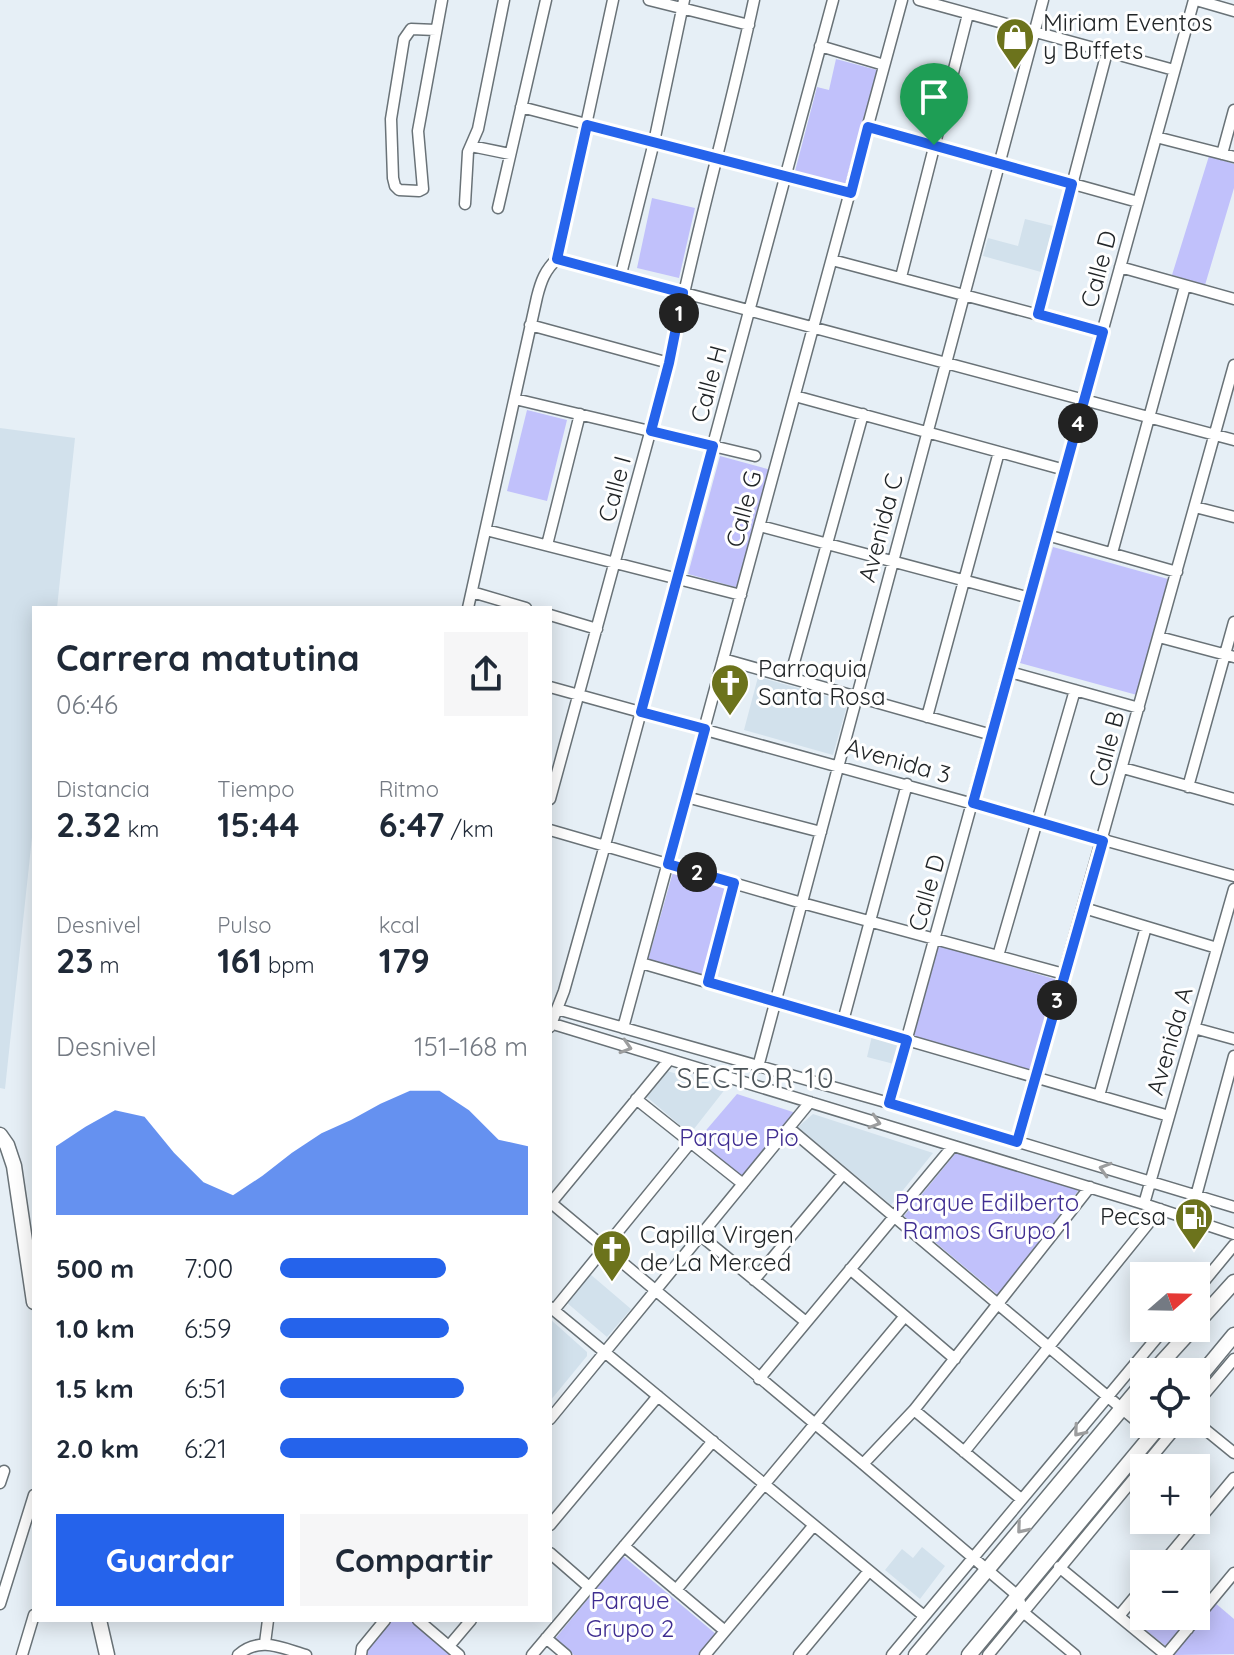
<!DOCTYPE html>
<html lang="es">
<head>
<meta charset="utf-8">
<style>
  :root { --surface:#fff; --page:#f6f6f7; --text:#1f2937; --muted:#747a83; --accent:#2563eb }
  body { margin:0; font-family:Quicksand,sans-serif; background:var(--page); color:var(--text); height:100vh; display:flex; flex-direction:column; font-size:30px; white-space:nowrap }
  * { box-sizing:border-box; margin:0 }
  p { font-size:26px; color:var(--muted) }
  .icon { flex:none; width:44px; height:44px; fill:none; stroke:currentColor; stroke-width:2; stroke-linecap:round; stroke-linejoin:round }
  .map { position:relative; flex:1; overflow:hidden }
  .panel { position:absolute; left:32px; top:606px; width:520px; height:1016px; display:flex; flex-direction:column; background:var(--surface); border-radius:0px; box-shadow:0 4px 20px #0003 }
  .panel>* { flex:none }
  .needle { width:52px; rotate:70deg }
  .fabs { position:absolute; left:1130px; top:1262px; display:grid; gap:16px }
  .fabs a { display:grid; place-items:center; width:80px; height:80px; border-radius:0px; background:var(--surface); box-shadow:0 4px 20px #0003; font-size:40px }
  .pin { position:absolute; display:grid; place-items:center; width:68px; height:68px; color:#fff; margin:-82px -34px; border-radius:50% 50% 50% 0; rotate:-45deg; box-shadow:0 0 8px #0007 }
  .pin .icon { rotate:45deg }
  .km { position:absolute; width:40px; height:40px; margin:-20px; border-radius:50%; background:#222; color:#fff; font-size:22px; line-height:40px; text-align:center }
  .round { display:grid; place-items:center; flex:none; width:84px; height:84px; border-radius:0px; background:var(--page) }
  .summary { display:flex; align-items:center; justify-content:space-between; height:136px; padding:0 24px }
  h1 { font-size:36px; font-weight:700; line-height:60px }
  .figures { display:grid; grid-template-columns:repeat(3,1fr); gap:12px; height:136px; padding:8px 24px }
  .figures div { display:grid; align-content:center }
  .figures b { font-size:34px; font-weight:700 }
  .figures small { font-size:22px; font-weight:400 }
  .figures p { font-size:22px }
  .chart { height:224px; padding:16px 24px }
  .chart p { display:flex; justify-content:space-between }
  .chart svg { width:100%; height:144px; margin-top:8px; fill:var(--accent); opacity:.7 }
  .primary-button { display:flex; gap:16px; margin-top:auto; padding:16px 24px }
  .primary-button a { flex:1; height:92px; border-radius:0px; background:var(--accent); color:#fff; font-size:32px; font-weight:700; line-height:92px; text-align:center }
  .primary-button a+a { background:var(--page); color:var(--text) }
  ul { padding:0 24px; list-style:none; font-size:26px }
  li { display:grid; grid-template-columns:128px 96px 1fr; align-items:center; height:60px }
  li i { height:20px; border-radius:10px; background:var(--accent) }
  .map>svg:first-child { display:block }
  .built { fill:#d2e1ec }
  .green { fill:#c1c1fb }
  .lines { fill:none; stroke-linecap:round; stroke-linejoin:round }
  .minor-casing { stroke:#697277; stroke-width:13 }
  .major-casing { stroke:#697277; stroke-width:17 }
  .minor { stroke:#fff; stroke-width:10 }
  .major { stroke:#fff; stroke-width:14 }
  .oneway { stroke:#9c9d9e }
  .route-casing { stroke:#fff; stroke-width:16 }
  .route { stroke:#2563eb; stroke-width:10 }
  .labels { text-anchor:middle; stroke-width:6; stroke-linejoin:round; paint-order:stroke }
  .poi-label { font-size:24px; fill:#222628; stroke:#fff; text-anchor:start }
  .street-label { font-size:24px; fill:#222628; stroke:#fff }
  .park-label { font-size:24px; fill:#3f2d91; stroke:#fff }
  .quarter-label { font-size:28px; letter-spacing:2px; fill:#4b5358; stroke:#fff }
</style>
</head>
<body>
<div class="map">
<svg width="1234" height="1655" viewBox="0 0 1234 1655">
  <rect width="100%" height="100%" fill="#e6eff6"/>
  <!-- built -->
  <path class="built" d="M1025,219L1053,226L1041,272L983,256L988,238L1018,246Z
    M0,428L75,438L57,608H34V819L5,1089L0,1088Z
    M758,677L848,702L833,755L744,730Z
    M872,1036L900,1043L894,1064L867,1057Z
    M667,1071L726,1088L690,1134L647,1097Z
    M813,1114L933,1153L891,1205L798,1127Z
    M590,1274L631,1309L607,1337L566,1302Z
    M550,1319L587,1352V1356L550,1401Z
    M922,1547L945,1566L920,1599L885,1570L902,1549L913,1558Z"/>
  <!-- green -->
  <path class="green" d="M836,59L877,70L847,188L794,175L817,87L829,90Z
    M1209,156L1234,164V188L1205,285L1172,275Z
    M652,198L695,208L679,278L637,268Z
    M527,410L567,420L547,501L507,491Z
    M720,456L771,470L739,588L688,574Z
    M1053,547L1168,579L1137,695L1020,663Z
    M673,872L728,888L704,975L648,960Z
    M938,945L1061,981L1034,1073L913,1037Z
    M737,1094L796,1113L743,1180L696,1142Z
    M959,1152L1073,1187L1078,1191L998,1295L904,1216L955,1154Z
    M623,1556L717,1635L700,1655H574L555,1639Z
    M1144,1599V1616H1168L1182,1627V1629L1167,1647L1133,1620L1132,1613Z
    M1214,1602L1234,1619V1654L1175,1655L1172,1653Z
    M388,1620H412L454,1655H365L367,1648Z"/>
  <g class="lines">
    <defs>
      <path id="minor" d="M649,0L749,25
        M919,0L1174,70
        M1196,0L1234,11
        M436,30L411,29L404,39L391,119L393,178L395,186L399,190L419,191L423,189L418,131L442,0
        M820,46L884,65
        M521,107L851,193
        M868,127L1138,202
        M1156,137L1234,157
        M471,146L510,154
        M1222,154L1234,110
        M465,204L468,152L478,129L504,0
        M498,208L546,0
        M557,259L1234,440
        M832,260L1103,332
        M1120,267L1234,299
        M621,274L654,142L684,0
        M901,277L968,14
        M1038,314L1107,52
        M530,325L669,363
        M795,396L1065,470
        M515,399L755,456
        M1195,507L1234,517
        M760,526L1030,598
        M486,530L741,595
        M1047,535L1177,572
        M547,545L580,414
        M1112,553L1185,286
        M472,592L526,608
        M468,608L537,297C541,281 545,270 557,259L613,0
        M550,615L597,629
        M1159,637L1234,657
        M723,659L992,735
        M1010,672L1139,708
        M790,677L863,414
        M550,687L1234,876
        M927,717L999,452
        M1123,768L1234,799
        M1188,787L1234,622
        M686,797L821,832
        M550,799L669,363C693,241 728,122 754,0
        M550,830L802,903L1064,974
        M1084,908L1217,948
        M998,956L1075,690
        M641,963L1169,1116
        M708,982L734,883
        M557,1009L889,1103L1234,1207
        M843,1021L907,784
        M550,1023L1144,1204L1234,1234
        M550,1027L564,991L605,845L833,0
        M623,1028L902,0
        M1194,1028L1234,1039
        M758,1067L1043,0
        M1099,1096L1146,927
        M636,1099L743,1184
        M889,1103L1194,0
        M789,1128L1152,1434
        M1017,1142L1234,365
        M1196,1196L1234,1056
        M550,1202L863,1464L1018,1596L1023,1612L1075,1655
        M550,1204L669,1060
        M1144,1204L1234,889
        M701,1236L806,1322
        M850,1269L955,1359
        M754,1280L843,1174
        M1196,1291L1234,1245
        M550,1307L924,1616
        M554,1310L691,1142
        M759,1379L953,1146
        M1196,1404L1234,1359
        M914,1410L1021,1499
        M550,1419L810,1102
        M1196,1422L1234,1453
        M964,1452L1160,1209
        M863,1464L914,1410L1090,1187
        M0,1483L4,1471
        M550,1525L658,1396
        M624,1546L725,1631
        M550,1553L589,1587
        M1162,1564L1234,1478
        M1059,1567L1166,1655L1234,1573
        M676,1590L905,1316
        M0,1604L34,1495
        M1119,1616L1144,1586
        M1173,1616L1188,1629
        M418,1620L459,1655
        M546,1638L566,1655
        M265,1643L268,1620
        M449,1646L471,1620
        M22,1655L34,1615
        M238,1655C259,1636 282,1648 306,1655
        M361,1655L362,1648L385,1620
        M532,1655L713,1441
        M705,1655L814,1525
        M799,1655L869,1571
        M892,1655L1165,1328
        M988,1655L1179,1424"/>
      <path id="major" d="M0,1135L7,1145L14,1166L34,1302
        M1196,1324L1234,1282
        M1153,1372L1193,1328
        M1196,1381L1234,1335
        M99,1620L107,1655
        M916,1655L1144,1382
        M969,1655L1161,1424"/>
    </defs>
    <!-- minor casing -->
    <use href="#minor" class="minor-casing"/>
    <!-- major casing -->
    <use href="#major" class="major-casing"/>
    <!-- minor -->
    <use href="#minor" class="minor"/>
    <!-- major -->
    <use href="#major" class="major"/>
  </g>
  <!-- one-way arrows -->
  <defs><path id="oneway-chevron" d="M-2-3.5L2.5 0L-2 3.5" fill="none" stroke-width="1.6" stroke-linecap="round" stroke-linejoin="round" transform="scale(2)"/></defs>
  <g class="oneway">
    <use href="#oneway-chevron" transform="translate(626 1047) rotate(17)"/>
    <use href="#oneway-chevron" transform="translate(875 1122) rotate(17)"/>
    <use href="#oneway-chevron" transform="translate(1105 1169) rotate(-163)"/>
    <use href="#oneway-chevron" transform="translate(1079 1431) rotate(130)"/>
    <use href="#oneway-chevron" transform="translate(1022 1528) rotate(130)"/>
  </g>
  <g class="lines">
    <defs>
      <path id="route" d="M587,125L851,193L868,127L1072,184L1038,314L1103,332L973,803L1103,841L1017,1142L889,1103L907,1040L708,982L734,883L668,864L705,729L641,712L713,446L651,431L669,363L683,293L557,259Z"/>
    </defs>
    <!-- route casing -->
    <use href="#route" class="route-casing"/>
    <!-- route -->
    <use href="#route" class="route"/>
  </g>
  <!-- icons -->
  <defs>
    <symbol id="shop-pin" viewBox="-11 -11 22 30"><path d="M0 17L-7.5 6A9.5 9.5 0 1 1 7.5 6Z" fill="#6c731c" stroke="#fff"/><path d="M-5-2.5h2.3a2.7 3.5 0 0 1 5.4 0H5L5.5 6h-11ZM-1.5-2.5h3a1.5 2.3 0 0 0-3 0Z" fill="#fff"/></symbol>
    <symbol id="church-pin" viewBox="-11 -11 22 30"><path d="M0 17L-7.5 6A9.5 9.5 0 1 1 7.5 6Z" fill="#6c731c" stroke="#fff"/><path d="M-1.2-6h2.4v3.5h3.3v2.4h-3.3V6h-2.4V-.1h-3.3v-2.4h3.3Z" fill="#fff"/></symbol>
    <symbol id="fuel-pin" viewBox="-11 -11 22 30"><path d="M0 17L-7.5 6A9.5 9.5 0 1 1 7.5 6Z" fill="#6c731c" stroke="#fff"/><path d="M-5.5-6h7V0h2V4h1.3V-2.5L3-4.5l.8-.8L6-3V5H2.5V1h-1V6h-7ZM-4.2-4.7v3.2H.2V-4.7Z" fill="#fff"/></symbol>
  </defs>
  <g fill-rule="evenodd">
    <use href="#shop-pin" x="993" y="15" width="44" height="60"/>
    <use href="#church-pin" x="708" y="661" width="44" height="60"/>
    <use href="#fuel-pin" x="1172" y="1195" width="44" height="60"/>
    <use href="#church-pin" x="590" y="1227" width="44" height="60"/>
  </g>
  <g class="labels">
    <!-- poi labels -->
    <g class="poi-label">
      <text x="1043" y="31">Miriam Eventos<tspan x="1043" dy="28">y Buffets</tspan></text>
      <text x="758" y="677">Parroquia<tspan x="758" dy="28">Santa Rosa</tspan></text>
      <text x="1166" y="1225" text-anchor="end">Pecsa</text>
      <text x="640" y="1243">Capilla Virgen<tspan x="640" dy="28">de La Merced</tspan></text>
    </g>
    <!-- street labels -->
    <g class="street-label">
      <text transform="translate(1099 269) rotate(-75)" y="8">Calle D</text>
      <text transform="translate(709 384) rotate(-75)" y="8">Calle H</text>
      <text transform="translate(615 489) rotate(-75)" y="8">Calle I</text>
      <text transform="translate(744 509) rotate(-75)" y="8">Calle G</text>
      <text transform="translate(881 528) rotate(-75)" y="8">Avenida C</text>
      <text transform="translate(1107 749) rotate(-75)" y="8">Calle B</text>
      <text transform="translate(898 761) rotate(16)" y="8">Avenida 3</text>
      <text transform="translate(927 893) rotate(-74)" y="8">Calle D</text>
      <text transform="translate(1170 1041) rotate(-74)" y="8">Avenida A</text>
    </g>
    <!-- park labels -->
    <g class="park-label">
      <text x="739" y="1146">Parque Pio</text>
      <text x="987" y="1211">Parque Edilberto<tspan x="987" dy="28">Ramos Grupo 1</tspan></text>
      <text x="630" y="1609">Parque<tspan x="630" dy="28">Grupo 2</tspan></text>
    </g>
    <!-- quarter labels -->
    <g class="quarter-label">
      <text x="756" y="1088">SECTOR 10</text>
    </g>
  </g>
</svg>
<div class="fabs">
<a><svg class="needle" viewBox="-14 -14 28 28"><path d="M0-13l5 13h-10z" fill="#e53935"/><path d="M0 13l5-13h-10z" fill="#747a83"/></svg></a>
<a><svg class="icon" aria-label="locate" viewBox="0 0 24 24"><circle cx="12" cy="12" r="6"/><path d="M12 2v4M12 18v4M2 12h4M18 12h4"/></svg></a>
<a>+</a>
<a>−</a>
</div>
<div class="pin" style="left:934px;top:145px;background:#1e9e55"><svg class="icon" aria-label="arrive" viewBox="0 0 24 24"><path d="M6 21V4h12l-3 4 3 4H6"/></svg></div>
<b class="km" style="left:679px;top:313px">1</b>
<b class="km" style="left:697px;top:872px">2</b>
<b class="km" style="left:1057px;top:1000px">3</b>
<b class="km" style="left:1078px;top:423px">4</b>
<section class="panel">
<div class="summary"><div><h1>Carrera matutina</h1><p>06:46</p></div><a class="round"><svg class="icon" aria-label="share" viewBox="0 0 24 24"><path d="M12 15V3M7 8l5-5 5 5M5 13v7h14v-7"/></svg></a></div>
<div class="figures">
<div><p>Distancia</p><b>2.32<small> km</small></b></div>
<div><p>Tiempo</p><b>15:44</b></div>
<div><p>Ritmo</p><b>6:47<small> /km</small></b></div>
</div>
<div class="figures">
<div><p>Desnivel</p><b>23<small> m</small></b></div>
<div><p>Pulso</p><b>161<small> bpm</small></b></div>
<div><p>kcal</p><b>179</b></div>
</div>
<div class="chart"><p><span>Desnivel</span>151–168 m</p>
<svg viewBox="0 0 160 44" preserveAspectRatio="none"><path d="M0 44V23L10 17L20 12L30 14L40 25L50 34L60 38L70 32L80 25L90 19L100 15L110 10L120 6L130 6L140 12L150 21L160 23V44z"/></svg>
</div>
<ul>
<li><b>500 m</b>7:00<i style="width:67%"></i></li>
<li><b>1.0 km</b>6:59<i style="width:68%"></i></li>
<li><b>1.5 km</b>6:51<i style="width:74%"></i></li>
<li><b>2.0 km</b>6:21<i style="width:100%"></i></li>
</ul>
<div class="primary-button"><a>Guardar</a><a>Compartir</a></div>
</section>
</div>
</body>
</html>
